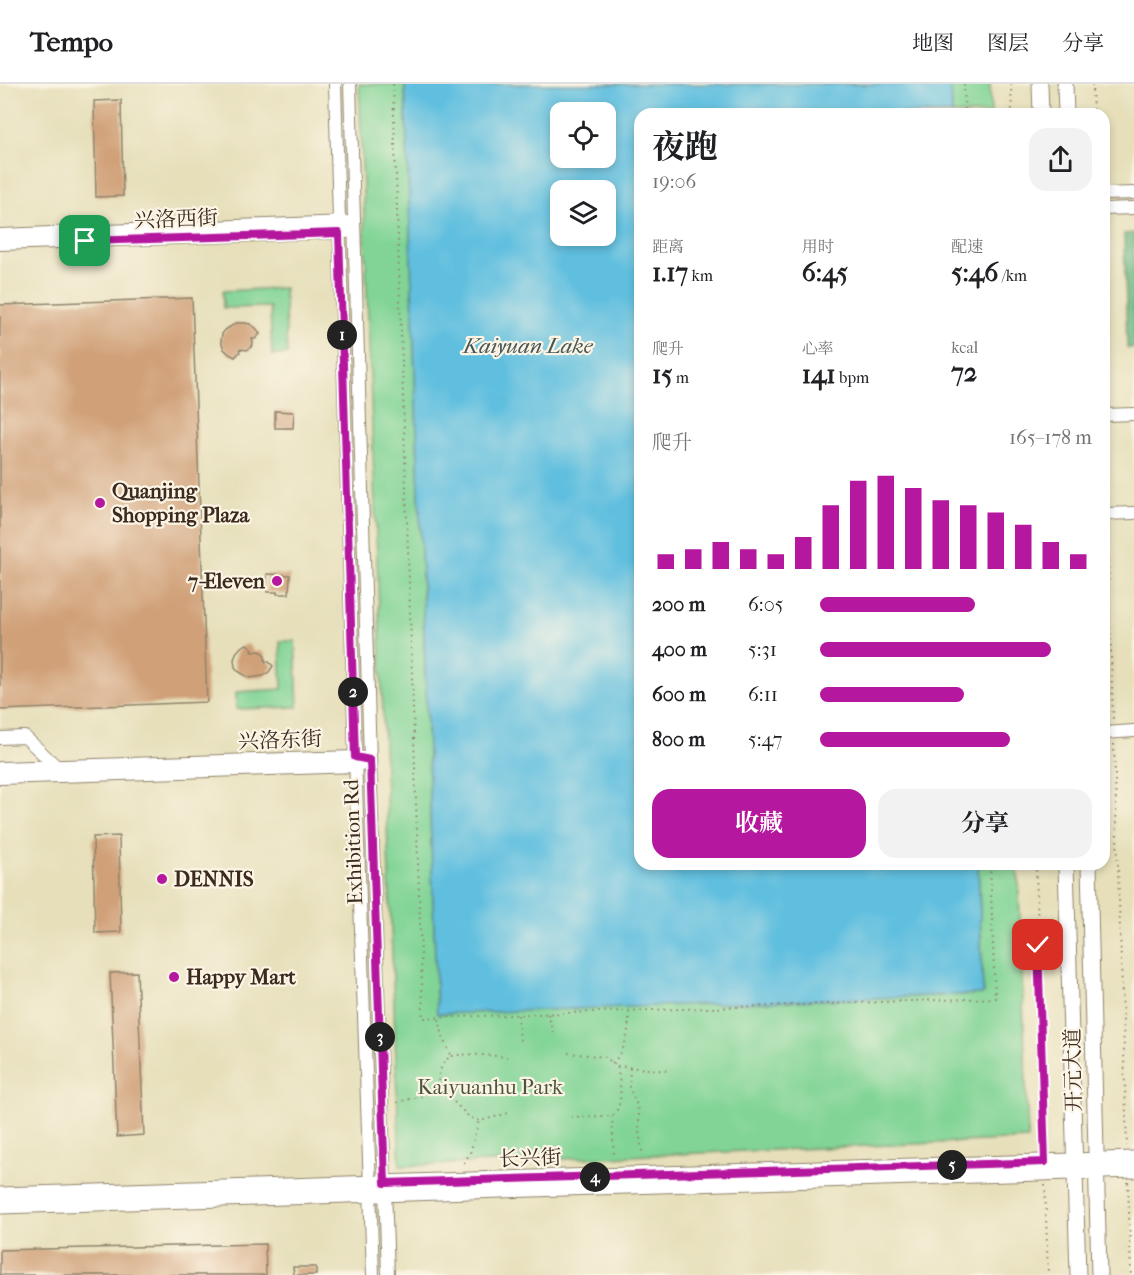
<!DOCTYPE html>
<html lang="zh">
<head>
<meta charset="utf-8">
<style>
  :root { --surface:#fff; --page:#f2f2f2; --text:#202124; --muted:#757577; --line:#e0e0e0; --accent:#b5179e }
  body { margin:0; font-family:"IM FELL French Canon","Noto Serif SC",serif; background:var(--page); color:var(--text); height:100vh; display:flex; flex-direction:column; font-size:22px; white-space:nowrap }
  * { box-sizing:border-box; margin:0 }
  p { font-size:20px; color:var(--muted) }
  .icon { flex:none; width:33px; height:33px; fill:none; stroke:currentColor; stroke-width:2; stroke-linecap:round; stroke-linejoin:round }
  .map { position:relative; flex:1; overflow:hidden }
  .details { position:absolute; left:634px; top:24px; width:476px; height:762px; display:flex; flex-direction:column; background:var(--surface); border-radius:18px; box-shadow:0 3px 9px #0003 }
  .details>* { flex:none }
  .fabs { position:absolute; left:550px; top:18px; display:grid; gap:12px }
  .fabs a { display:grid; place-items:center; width:66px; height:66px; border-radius:12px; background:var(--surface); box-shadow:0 3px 9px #0003; font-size:30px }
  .pin { position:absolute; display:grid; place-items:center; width:51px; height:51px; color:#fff; margin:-26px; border-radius:12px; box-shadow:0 3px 9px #0006 }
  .km { position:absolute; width:30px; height:30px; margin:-15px; border-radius:50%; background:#222; color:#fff; font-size:16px; line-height:30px; text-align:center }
  .round { display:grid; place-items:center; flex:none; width:63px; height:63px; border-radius:18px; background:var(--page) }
  .overview { display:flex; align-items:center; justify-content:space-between; height:102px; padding:0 18px }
  h1 { font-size:33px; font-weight:700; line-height:45px }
  .metrics { display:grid; grid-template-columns:repeat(3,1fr); gap:9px; height:102px; padding:6px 18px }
  .metrics div { display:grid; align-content:center }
  .metrics b { font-size:26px; font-weight:700 }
  .metrics small { font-size:16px; font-weight:400 }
  .metrics p { font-size:16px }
  .chart { height:168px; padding:12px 18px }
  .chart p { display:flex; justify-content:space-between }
  .chart svg { width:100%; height:108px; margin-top:6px; stroke:var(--accent); stroke-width:6 }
  .cta { display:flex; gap:12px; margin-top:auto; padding:12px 18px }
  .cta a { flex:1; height:69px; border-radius:18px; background:var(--accent); color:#fff; font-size:24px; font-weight:700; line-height:69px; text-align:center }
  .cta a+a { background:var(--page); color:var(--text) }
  ul { padding:0 18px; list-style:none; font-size:20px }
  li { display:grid; grid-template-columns:96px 72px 1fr; align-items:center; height:45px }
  li i { height:15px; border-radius:8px; background:var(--accent) }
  header { display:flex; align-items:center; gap:36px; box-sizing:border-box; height:84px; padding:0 30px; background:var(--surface); border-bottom:2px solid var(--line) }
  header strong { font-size:28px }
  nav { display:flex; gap:33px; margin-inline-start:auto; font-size:21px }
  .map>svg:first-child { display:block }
  .green { fill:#81d496; stroke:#5e7f5a; stroke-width:1.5 }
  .forest { fill:#68b67f; stroke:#52704e; stroke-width:1.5 }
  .water { fill:#61bfdf; stroke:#4e747e; stroke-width:1.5; fill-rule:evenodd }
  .building { fill:#d0a078 }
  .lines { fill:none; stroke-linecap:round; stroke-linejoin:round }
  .minor-casing { stroke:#90846c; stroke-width:14 }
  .major-casing { stroke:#90846c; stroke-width:17 }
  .path { stroke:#90846c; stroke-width:2; stroke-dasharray:1.5 4.5; stroke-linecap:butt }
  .minor { stroke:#fff; stroke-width:12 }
  .major { stroke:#fff; stroke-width:15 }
  .route-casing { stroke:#fff; stroke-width:12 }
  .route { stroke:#b5179e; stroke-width:8 }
  .poi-dot { fill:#b5179e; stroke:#fcf5e5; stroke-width:2 }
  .labels { text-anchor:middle; stroke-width:4.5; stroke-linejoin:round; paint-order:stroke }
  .street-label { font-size:21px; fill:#3b2a1e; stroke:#fcf5e5 }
  .poi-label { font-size:21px; font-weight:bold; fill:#3b2a1e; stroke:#fcf5e5; text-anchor:start }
  .park-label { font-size:21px; fill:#4c543c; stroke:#fcf5e5 }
  .water-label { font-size:22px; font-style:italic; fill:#465758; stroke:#fcf5e5 }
</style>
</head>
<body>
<header>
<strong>Tempo</strong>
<nav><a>地图</a><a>图层</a><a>分享</a></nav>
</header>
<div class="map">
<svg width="1134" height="1191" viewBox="0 0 1134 1191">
  <rect width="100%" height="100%" fill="#fcf5e5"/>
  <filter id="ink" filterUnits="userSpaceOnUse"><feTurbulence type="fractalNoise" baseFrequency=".0167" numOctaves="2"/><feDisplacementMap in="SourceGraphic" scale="12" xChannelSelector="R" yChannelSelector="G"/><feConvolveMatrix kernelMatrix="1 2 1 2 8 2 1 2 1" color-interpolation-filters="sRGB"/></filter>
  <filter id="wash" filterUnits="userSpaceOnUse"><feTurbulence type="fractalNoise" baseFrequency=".008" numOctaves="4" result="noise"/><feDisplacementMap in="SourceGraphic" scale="24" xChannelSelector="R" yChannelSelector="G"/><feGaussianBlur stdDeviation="1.35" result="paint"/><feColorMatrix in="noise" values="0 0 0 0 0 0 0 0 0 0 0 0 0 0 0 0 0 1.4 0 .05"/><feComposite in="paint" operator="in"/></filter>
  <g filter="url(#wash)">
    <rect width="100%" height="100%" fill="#e6dfba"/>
    <!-- green -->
    <path class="green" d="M359,0H405L437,929L983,910L978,780H1018L1028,1055L400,1082Z
      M951,0H990L991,30H952Z
      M284,204L287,270L272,271L270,223L223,224V207Z
      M280,557H295L298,623L236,625V608L282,605Z"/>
    <!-- forest -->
    <path class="forest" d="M1134,149V264H1127L1124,150Z"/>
    <!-- water -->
    <path class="water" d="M405,0H951L952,30H640V780H978L983,910L437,930ZM561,28H606V74H561ZM561,106H606V152H561Z"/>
    <g id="blocks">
      <!-- building -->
      <path class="building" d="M121,16L123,112L96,113L94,17Z
        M192,214L207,618L0,626V221Z
        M236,239H245L250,240L256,244L260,250L255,255H252L253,259L251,263L247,266L240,265L239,266L240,268L235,273L229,270L224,265L221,257L222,250L225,246Z
        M275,327L294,328L293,344H275Z
        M267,490L290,491L289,510H277V508H267Z
        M247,560L253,565L251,567L253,568L260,567L263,569L265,573V577L266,578L268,577L273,582L269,588L263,592L249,594L238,587L235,583L234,576L236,569L241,563Z
        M119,752L121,848L95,849L93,753Z
        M137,888L144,1051L117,1053L110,889Z
        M265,1160L266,1191H0V1166Z
        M293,1183H316V1191H294Z"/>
    </g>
  </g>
  <g filter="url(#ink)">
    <use href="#blocks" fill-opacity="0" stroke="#90846c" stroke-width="1.5"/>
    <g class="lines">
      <defs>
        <path id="minor" d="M335,0L355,673L373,1191
          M350,0L370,676L388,1191
          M1104,110L1134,109
          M1104,125L1134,124
          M0,151L346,138
          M0,160L347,148
          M1104,331L1134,330
          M1104,430L1134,429
          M1104,649L1134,647
          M0,654L25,653L56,682
          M0,684L355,673L363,674
          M0,694L356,682L363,679"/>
        <path id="major" d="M1040,0L1041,30
          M1065,0L1066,30
          M1066,780L1078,1191
          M1089,780L1099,1191
          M0,1111L1134,1075
          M0,1122L1134,1086"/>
      </defs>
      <!-- minor casing -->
      <use href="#minor" class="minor-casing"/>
      <!-- major casing -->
      <use href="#major" class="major-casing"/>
      <!-- path -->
      <path class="path" d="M393,0L423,934L995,914L990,780
        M964,0L965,30
        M1011,0L1012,30
        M1092,0L1093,30
        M1104,356L1106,418
        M1107,441L1113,636
        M1114,660L1127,1062
        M1036,780L1044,1065
        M548,930L554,949
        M518,931L520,957
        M439,935L444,957L451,971
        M568,969L605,973L617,982C620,998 625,1021 612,1032L569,1033
        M612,979C627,966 629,946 629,927
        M617,982L669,987
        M630,984L629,1003L636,1019L639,1030V1048L643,1072
        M438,1003C438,993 440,979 450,973C458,968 496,972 507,973
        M397,1018C411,1015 426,1012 438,1003L449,1013L468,1032L475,1036H484L512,1028
        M612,1032L614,1073
        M464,1079L470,1069L479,1036
        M1128,1098L1131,1191
        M1045,1101L1048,1191"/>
      <!-- minor -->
      <use href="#minor" class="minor"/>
      <!-- major -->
      <use href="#major" class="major"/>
    </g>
  </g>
  <g class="lines" filter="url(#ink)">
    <defs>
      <path id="route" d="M85,157L339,149L355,673L370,676L385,1099L1045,1078L1038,861"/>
    </defs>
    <!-- route casing -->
    <use href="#route" class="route-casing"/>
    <!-- route -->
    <use href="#route" class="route"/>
  </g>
  <!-- markers -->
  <g class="poi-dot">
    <circle cx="100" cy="419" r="6"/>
    <circle cx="277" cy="497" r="6"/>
    <circle cx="162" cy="795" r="6"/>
    <circle cx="174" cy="893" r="6"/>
  </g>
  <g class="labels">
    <!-- street labels -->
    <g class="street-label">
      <text transform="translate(176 135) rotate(-2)" y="7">兴洛西街</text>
      <text transform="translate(280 656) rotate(-2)" y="7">兴洛东街</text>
      <text transform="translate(353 758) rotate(-92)" y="7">Exhibition Rd</text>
      <text transform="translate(1073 986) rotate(-91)" y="7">开元大道</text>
      <text transform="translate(530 1074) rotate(-2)" y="7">长兴街</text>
    </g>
    <!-- poi labels -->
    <g class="poi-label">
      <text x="112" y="414">Quanjing<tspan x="112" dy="24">Shopping Plaza</tspan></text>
      <text x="265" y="504" text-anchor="end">7-Eleven</text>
      <text x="174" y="802">DENNIS</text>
      <text x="186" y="900">Happy Mart</text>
    </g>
    <!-- park labels -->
    <g class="park-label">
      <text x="490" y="1010">Kaiyuanhu Park</text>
    </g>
    <!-- water labels -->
    <g class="water-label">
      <text x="528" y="269">Kaiyuan Lake</text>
    </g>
  </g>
</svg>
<div class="fabs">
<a><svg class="icon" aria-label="locate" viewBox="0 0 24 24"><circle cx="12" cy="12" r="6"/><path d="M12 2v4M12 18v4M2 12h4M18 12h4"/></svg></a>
<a><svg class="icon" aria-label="layers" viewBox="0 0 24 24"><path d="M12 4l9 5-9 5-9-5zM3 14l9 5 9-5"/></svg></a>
</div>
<div class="pin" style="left:85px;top:157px;background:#1e9e55"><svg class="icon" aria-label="arrive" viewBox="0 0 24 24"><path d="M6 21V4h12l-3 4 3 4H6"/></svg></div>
<div class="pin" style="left:1038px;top:861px;background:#d93025"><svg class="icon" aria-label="check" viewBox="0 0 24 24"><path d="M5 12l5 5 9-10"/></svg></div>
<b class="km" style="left:342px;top:251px">1</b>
<b class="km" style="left:353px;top:608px">2</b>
<b class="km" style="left:380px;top:953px">3</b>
<b class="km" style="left:595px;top:1093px">4</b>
<b class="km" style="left:952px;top:1081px">5</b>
<section class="details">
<div class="overview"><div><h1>夜跑</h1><p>19:06</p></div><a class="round"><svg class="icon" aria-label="share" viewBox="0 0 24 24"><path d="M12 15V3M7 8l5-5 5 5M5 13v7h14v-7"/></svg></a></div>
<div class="metrics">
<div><p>距离</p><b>1.17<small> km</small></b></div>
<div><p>用时</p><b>6:45</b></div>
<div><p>配速</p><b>5:46<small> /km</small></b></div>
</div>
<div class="metrics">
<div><p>爬升</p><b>15<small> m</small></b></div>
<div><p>心率</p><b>141<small> bpm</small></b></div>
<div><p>kcal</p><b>72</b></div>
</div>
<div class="chart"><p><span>爬升</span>165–178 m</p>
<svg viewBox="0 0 160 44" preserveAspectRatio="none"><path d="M5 44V38M15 44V36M25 44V33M35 44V36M45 44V38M55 44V31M65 44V18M75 44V8M85 44V6M95 44V11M105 44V16M115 44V18M125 44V21M135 44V26M145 44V33M155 44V38"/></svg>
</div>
<ul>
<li><b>200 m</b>6:05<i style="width:57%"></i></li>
<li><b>400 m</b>5:31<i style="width:85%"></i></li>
<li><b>600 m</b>6:11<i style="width:53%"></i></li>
<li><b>800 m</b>5:47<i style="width:70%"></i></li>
</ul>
<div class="cta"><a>收藏</a><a>分享</a></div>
</section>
</div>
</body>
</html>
